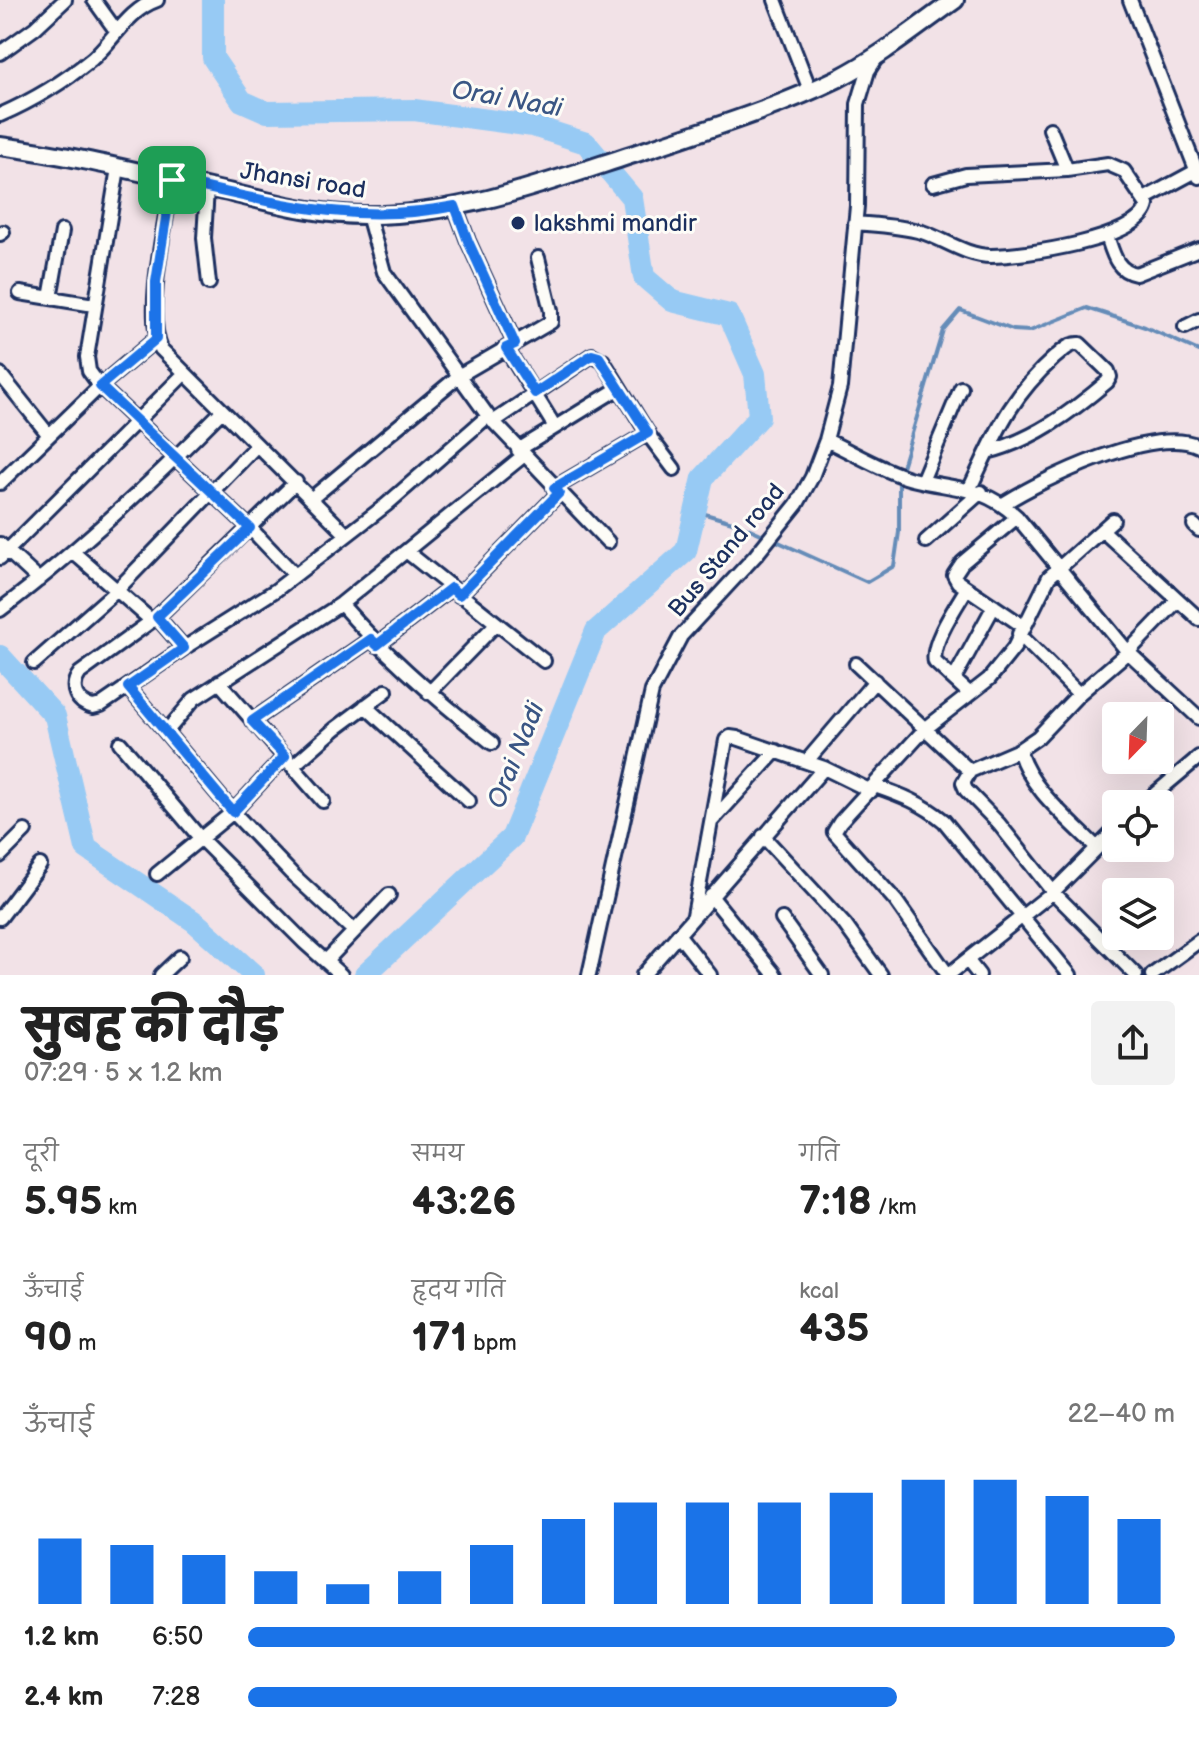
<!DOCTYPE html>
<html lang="hi">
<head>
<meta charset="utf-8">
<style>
  :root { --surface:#fff; --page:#f2f2f2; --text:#222; --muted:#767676; --accent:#1a73e8 }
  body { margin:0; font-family:"Balsamiq Sans","Playpen Sans Deva",sans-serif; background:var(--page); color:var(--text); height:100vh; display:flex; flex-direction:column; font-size:30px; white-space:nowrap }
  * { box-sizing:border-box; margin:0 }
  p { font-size:26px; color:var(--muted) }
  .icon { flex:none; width:44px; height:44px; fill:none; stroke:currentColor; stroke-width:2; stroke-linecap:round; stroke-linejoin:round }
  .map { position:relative; height:975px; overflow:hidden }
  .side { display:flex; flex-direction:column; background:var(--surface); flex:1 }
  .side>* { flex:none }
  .needle { width:52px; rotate:203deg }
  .buttons { position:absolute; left:1102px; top:702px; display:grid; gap:16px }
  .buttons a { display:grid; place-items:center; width:72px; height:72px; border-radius:8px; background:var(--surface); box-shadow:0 8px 32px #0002; font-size:40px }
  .pin { position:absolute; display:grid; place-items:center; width:68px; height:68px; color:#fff; margin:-34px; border-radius:16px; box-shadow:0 4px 12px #0006 }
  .round { display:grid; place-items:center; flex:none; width:84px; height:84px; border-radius:8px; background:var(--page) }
  .summary { display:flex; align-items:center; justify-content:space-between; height:136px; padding:0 24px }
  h1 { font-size:44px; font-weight:800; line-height:60px }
  .metrics { display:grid; grid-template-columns:repeat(3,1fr); gap:12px; height:136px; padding:8px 24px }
  .metrics div { display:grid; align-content:center }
  .metrics b { font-size:40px; font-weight:800 }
  .metrics small { font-size:22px; font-weight:400 }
  .metrics p { font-size:22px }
  .chart { height:224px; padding:16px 24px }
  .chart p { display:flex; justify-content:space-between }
  .chart svg { width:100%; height:144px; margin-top:8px; stroke:var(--accent); stroke-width:6 }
  ul { padding:0 24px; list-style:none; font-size:26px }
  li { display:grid; grid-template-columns:128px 96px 1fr; align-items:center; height:60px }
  li i { height:20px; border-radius:10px; background:var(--accent) }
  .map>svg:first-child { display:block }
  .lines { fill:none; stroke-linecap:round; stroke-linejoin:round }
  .stream { stroke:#658cb8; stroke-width:4 }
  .river { stroke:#97caf4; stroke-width:22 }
  .street-casing { stroke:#1b2f5e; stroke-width:18 }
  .secondary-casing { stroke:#1b2f5e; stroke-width:22 }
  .street { stroke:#fdfcf7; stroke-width:12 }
  .secondary { stroke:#fdfcf7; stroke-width:16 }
  .route-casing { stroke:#fff; stroke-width:16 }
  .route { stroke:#1a73e8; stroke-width:10 }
  .poi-dot { fill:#1b2f5e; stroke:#fdfcf7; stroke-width:3 }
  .labels { text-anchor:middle; stroke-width:6; stroke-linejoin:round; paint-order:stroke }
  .street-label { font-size:24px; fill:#1b2f5e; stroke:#fdfcf7 }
  .poi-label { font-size:24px; fill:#1b2f5e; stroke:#fdfcf7; text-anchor:start }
  .water-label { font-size:26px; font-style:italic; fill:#3a5684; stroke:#fdfcf7 }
</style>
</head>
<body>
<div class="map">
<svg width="1199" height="975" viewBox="0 0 1199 975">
  <rect width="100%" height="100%" fill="#f2e2e7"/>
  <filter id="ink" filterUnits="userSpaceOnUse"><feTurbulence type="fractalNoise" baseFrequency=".0125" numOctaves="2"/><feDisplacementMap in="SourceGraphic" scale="16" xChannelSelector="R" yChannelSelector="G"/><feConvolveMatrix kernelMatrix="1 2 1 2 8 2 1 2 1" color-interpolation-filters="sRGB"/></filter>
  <g filter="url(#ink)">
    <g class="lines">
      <!-- stream -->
      <path class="stream" d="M695,511L739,524L867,582L894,566L899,532V477L943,330L960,310L1013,330L1030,331L1087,308L1145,327L1199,351"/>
      <!-- river -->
      <path class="river" d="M213,0V58L242,101L267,112L414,110L533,126L586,143L632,198L644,277L672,301L729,315L755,374L759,417L703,478L686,551L596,631L512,837L365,975
        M0,656L55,716L86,848L195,922L254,975"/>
      <defs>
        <path id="street" d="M94,0L117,32
          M775,0L810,90
          M1130,0L1199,177
          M0,53L35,28L65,0
          M0,115C32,101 65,81 92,59C114,40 128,10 157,0
          M1050,129L1067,170
          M118,168L87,357L89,371L100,386L250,528L295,575
          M172,180C166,222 144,312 161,349L347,535
          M207,188L204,238L209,283
          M1144,199L1196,171
          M455,206L468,241L515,344
          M368,215L384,272L488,416L608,542
          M855,223C877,225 900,226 922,232C944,239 966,256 991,256C1021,256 1141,240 1147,205L1124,171L1108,164L1067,170L966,175L933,184
          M0,234L3,232
          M1107,236C1113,253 1116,271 1136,274L1199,249
          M20,293L94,305
          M50,298L62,231
          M1185,327L1199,320
          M506,348L555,427
          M0,374L48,434
          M493,422L592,355L603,361L650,437L674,469
          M826,440C854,453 883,471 912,479C955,490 982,485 1017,517L1128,652L1199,718
          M518,450L619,388
          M922,481L961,388
          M296,482L157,617L80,673C69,687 76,703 93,707L101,705L184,648L276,590L386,505L488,416
          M0,483L100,386L156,339
          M554,488L648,433
          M969,490C995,436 1008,399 1054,358C1063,351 1069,343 1080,344L1108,371L1110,377L1107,382C1073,411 1032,441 987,452
          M312,498L460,375L551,322V311L538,258
          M1003,504C1043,479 1153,425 1199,446
          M1017,517L962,563L954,575L958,582L1023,626
          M1113,520L1049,577L1014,648L989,679L925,729L840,822L834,832L896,901L948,975L1053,892L1116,829
          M1194,525L1199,530
          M1102,530L1199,619
          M926,541L981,492
          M0,544L39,580
          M406,551L544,661
          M73,552L152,621
          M0,558L184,374
          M967,588C957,605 930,644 935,662L970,694
          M459,595L559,493
          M341,604C386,656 437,700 492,743
          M0,610C80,550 152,482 222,411
          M157,617L184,648
          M1019,634L1079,694
          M377,645L451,588
          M34,663L116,591L257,445
          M856,664L970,771
          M954,679L994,606
          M219,682L323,801
          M128,687L233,812L291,873L354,931
          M429,693L496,624
          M365,706L469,801
          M252,721L371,639
          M166,732L194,699L341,604L523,456
          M120,743L201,839L304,942L341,975
          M1019,750C1030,790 1069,819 1097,848
          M806,762L875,681
          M294,765L335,729L386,691
          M875,786C901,795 922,803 944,821L1070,975
          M1143,804L1199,757
          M711,822L776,751
          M763,836L845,925L881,975
          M0,856L25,831
          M157,874L233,812L285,756
          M711,896L775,975
          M694,915L726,740L730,737L737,738L824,768L871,791
          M0,918L40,865
          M782,919L822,975
          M678,934L710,975
          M326,961L389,895
          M968,961L979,975
          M161,975L180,957
          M589,975L652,691L681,636L756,555L797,504L812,477L826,440L840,387L857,206L858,104L868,71L877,57
          M643,975L824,768
          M1136,975L1053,892L999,824L966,790L963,783L970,771L1019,750L1038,737L1079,694L1128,652L1178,600
          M1152,975L1199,941"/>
        <path id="secondary" d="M0,146C78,156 155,176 232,193C277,204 323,216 369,215C465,215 556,179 646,150C711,128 777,108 839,78C880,57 917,27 955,0"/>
      </defs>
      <!-- street casing -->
      <use href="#street" class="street-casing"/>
      <!-- secondary casing -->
      <use href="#secondary" class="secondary-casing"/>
      <!-- street -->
      <use href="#street" class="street"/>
      <!-- secondary -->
      <use href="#secondary" class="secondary"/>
    </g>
  </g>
  <g class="lines" filter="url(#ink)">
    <defs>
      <path id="route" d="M172,180C272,202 352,226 455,206L468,241L515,344L506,348L535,393L592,355L599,357L648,433L554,488L559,493L459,595L451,588L377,645L371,639L252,721L285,756L233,812L128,687L184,648L157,617L250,528L100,386L156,339V282Z"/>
    </defs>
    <!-- route casing -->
    <use href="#route" class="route-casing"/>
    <!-- route -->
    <use href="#route" class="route"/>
  </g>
  <!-- markers -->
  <circle class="poi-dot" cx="518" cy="223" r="8"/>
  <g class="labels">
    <!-- street labels -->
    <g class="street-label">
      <text transform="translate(303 180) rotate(9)" y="8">Jhansi road</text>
      <text transform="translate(726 550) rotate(-50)" y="8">Bus Stand road</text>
    </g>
    <!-- poi labels -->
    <g class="poi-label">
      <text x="534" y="231">lakshmi mandir</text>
    </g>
    <!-- water labels -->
    <g class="water-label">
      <text transform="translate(507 98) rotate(10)" y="9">Orai Nadi</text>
      <text transform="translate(515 755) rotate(-68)" y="9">Orai Nadi</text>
    </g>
  </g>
</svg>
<div class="buttons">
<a><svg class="needle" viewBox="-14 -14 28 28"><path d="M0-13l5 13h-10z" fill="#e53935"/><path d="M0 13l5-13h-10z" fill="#767676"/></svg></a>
<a><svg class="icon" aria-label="locate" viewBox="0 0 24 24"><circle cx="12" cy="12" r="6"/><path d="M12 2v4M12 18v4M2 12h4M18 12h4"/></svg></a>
<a><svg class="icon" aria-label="layers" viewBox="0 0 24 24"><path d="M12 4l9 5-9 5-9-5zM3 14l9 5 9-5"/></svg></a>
</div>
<div class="pin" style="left:172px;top:180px;background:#1e9e55"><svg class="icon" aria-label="arrive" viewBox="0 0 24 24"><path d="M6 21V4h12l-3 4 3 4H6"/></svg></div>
</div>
<section class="side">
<div class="summary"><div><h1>सुबह की दौड़</h1><p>07:29 · 5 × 1.2 km</p></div><a class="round"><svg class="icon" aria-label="share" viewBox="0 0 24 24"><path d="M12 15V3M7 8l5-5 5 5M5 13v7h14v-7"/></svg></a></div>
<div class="metrics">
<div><p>दूरी</p><b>5.95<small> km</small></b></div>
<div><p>समय</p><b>43:26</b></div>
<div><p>गति</p><b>7:18<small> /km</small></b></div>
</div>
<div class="metrics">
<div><p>ऊँचाई</p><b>90<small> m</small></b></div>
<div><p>हृदय गति</p><b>171<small> bpm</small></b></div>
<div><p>kcal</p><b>435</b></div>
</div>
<div class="chart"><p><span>ऊँचाई</span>22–40 m</p>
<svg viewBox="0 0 160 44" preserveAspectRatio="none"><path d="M5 44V24M15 44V26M25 44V29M35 44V34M45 44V38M55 44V34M65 44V26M75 44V18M85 44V13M95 44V13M105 44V13M115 44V10M125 44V6M135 44V6M145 44V11M155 44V18"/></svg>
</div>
<ul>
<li><b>1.2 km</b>6:50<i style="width:100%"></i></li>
<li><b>2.4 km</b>7:28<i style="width:70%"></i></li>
</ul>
</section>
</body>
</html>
